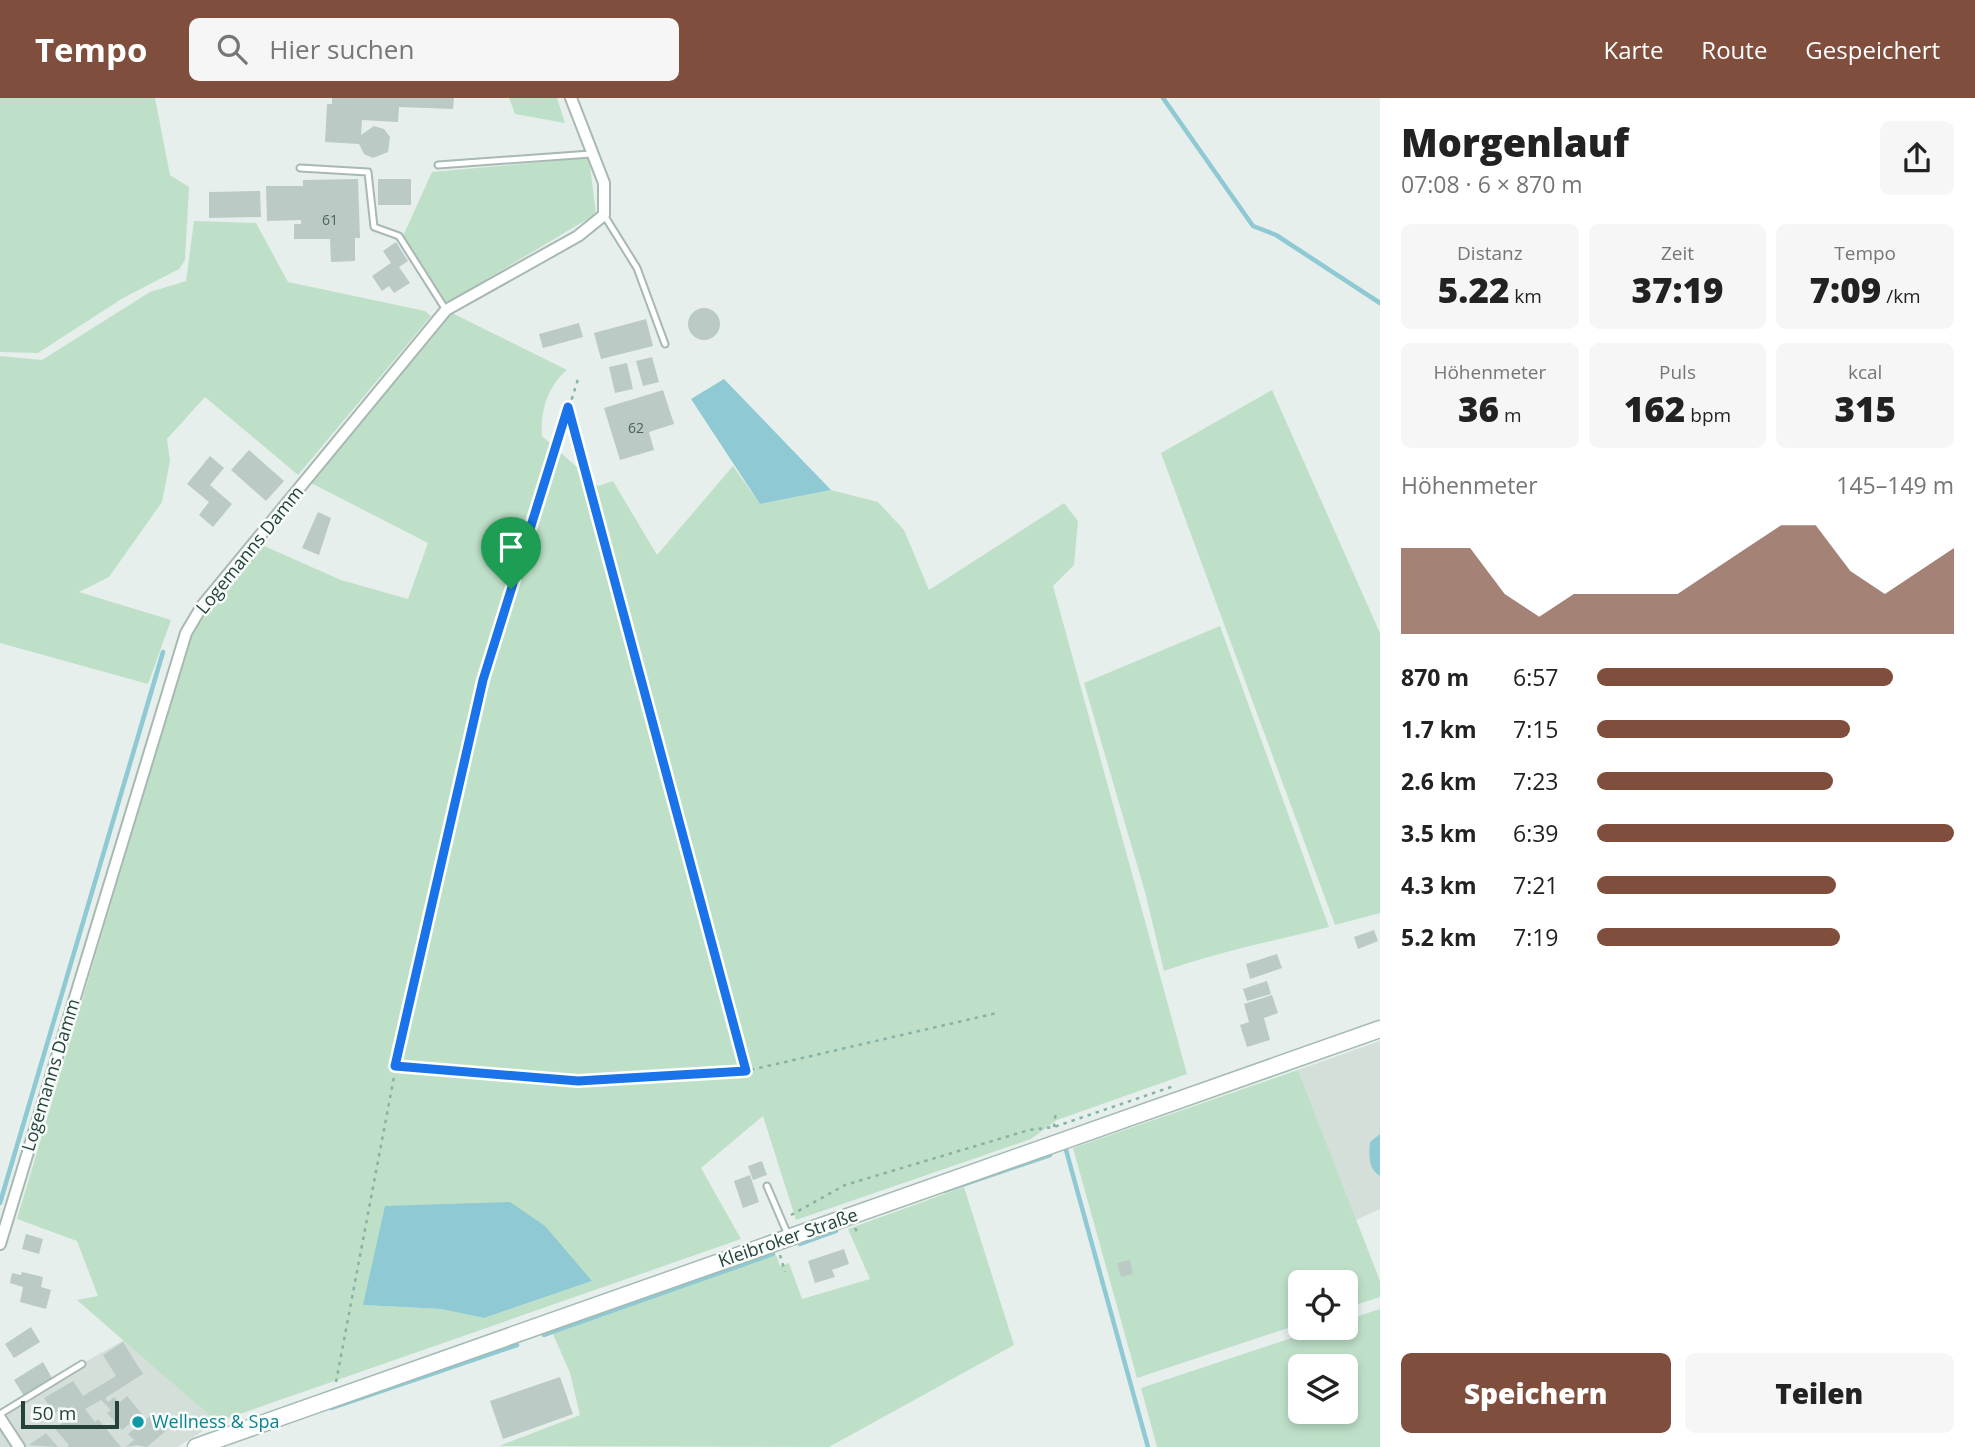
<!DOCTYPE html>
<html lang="de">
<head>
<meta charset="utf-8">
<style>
  :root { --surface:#fff; --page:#f6f6f6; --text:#222; --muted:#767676; --accent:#804e3d }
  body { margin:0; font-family:"Open Sans",sans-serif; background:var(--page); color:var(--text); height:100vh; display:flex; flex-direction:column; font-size:26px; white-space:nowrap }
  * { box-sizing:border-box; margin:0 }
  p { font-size:23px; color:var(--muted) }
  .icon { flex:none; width:38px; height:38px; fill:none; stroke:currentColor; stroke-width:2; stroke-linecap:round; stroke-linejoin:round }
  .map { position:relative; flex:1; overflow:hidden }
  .side { display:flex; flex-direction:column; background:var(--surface); width:595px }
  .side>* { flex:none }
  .fabs { position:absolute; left:1288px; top:1172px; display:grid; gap:14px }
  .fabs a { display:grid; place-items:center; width:70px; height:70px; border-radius:10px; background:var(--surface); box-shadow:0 4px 10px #0003; font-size:35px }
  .scale { position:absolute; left:21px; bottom:18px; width:98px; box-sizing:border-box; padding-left:7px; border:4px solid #24423a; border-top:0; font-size:19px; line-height:24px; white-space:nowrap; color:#24423a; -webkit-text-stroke:5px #f7fbf9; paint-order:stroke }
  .pin { position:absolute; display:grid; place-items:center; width:60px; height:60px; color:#fff; margin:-72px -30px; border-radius:50% 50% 50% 0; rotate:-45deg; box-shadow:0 0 7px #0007 }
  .pin .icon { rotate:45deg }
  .round { display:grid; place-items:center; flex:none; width:74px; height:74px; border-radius:10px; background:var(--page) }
  .summary { display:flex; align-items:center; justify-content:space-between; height:119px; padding:0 21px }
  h1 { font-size:38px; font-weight:800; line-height:52px }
  .metrics { display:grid; grid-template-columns:repeat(3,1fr); gap:10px; height:119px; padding:7px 21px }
  .metrics div { display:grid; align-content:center; border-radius:10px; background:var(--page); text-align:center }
  .metrics b { font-size:35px; font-weight:800 }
  .metrics small { font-size:19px; font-weight:400 }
  .metrics p { font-size:19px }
  .chart { height:196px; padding:14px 21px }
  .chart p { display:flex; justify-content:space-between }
  .chart svg { width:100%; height:126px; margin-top:7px; fill:var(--accent); opacity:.7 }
  .action { display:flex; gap:14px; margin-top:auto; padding:14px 21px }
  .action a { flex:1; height:80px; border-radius:10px; background:var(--accent); color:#fff; font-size:28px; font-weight:800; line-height:80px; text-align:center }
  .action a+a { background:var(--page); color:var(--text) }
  ul { padding:0 21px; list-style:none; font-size:23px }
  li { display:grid; grid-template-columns:112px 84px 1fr; align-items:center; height:52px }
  li i { height:18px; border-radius:9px; background:var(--accent) }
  header { display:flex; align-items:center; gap:42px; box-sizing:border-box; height:98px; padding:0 35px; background:var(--accent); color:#fff }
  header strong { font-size:33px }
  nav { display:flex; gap:38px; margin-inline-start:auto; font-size:24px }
  .search { width:490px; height:63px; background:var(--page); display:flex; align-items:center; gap:18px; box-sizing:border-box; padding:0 24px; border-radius:10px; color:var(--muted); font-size:26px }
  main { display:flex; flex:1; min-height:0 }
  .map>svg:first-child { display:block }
  .built { fill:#d4dfda }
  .green { fill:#bfe0c8; fill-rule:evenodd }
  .water { fill:#8ec9d4 }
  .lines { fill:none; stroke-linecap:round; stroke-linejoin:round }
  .stream { stroke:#8ec9d4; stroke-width:4.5 }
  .building { fill:#bbcac4 }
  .lane-casing { stroke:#a8b8b2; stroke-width:9 }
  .street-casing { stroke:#a8b8b2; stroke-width:14 }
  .secondary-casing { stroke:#a4bbb3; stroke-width:19 }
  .path { stroke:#86b3a5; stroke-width:2.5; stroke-dasharray:3.5 5; stroke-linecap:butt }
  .lane { stroke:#fff; stroke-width:5 }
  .street { stroke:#fff; stroke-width:10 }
  .secondary { stroke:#fff; stroke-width:16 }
  .route-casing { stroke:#fff; stroke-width:14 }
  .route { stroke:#1a73e8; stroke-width:9 }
  .culture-dot { fill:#0f9aa8; stroke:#f7fbf9; stroke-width:2.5 }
  .labels { text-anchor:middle; stroke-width:5; stroke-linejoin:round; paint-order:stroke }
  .number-label { font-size:14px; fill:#4a645c }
  .street-label { font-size:18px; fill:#24423a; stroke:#f7fbf9 }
  .culture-label { font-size:18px; fill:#0d838f; stroke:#f7fbf9; text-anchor:start }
</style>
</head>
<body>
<header>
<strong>Tempo</strong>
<div class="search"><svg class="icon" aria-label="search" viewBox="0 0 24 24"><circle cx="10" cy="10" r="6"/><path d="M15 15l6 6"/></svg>Hier suchen</div>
<nav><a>Karte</a><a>Route</a><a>Gespeichert</a></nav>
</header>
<main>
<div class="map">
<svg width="1380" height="1349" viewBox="0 0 1380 1349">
  <rect width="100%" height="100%" fill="#e6efeb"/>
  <!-- built -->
  <path class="built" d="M1380,943V1036L1370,1045L1375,1075L1380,1078V1111L1356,1122L1298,972Z
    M124,1242L217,1324L177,1349H0V1312Z"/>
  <!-- green -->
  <path class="green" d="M0,0H155L170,77L189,89L185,162L179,171L123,200L38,255L0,254Z
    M509,0H557L565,25L515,16Z
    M589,60L596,116L447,205L403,138L432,74Z
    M194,123L256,125L288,184L425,213L431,218L298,377L205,299L167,341L170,363L162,404L109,479L79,494L171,522L148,586L0,545V258L42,262L150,194L186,183Z
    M450,214L567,272C548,288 540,313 542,338L598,388L613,383L657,457L733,368L760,406L831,392L878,404L904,432L929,492L1064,405L1078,423L1074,467L1053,488L1187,976L1057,1022L1031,1041L796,1122L763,1018L701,1070L741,1141L217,1324L77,1202L98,1198L77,1143L17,1121L191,537L220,496L262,447L341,482L408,501L428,445L311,385ZM592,1183L484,1220L441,1211L364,1207Z
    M1272,292L1380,535V815L1335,827L1161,355Z
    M1220,528L1329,829C1274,843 1218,854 1164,873L1145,794L1084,585Z
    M1298,972L1380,1183V1199L1346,1210V1185H1300V1226L1137,1280L1073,1050Z
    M964,1089L1014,1247L829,1349L499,1348L580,1317L570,1275L553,1236L776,1157L780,1168L789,1165L802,1201L870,1181L848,1131Z
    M1380,1211V1349H1157L1141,1290L1322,1230H1346V1222ZM1300,1269H1346V1314H1300Z"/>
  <!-- water -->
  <path class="water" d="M724,281L831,392L760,406L691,301Z
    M1380,1036V1078C1368,1071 1369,1057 1370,1044Z
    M510,1104L545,1128L592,1183L484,1220L441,1211L363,1207L385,1108Z"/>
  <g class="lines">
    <!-- stream -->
    <path class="stream" d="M1163,0L1253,128L1276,137L1380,205
      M1066,1052L1148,1349
      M944,1093L1050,1057
      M0,1105L163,554
      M800,1146L836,1133
      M544,1237L773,1156
      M331,1310L517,1247"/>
  </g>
  <!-- building -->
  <path class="building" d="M332,0H454L453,11L399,9L398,24L362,22L361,37L374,28L384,31L390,39L388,54L373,60L364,56L359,46L325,44L327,6H332Z
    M358,81L360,140H355V163L331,164L330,141H294V126H301V122L267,123L266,88H303V82Z
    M378,81H411V107H378Z
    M260,93L261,119L209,120V94Z
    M396,144L408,163L399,169L410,185L394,195L389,188L382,193L372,178L391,165L383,153Z
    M688 226a16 16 0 1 1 32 0a16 16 0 1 1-32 0Z
    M646,221L653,248L601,261L594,235Z
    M579,225L583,239L543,250L539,236Z
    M652,259L659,284L643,288L636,263Z
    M627,265L633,291L615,295L609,269Z
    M663,292L674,326L649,334L654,352L620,362L604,310Z
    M249,352L284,383L266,403L231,372Z
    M210,358L224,370L210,387L232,406L213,429L199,417L209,404L187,386Z
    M318,414L331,420L319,457L302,450Z
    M1374,832L1378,843L1358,851L1354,839Z
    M1277,856L1282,870L1250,881L1246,866Z
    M1267,883L1271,896L1247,903L1243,891Z
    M1272,897L1278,915L1264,920L1270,942L1247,949L1240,927L1249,924L1244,906Z
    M762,1063L767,1077L753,1082L748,1068Z
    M750,1077L759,1104L743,1110L734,1083Z
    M26,1136L43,1141L39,1156L22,1151Z
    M844,1151L849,1166L832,1172L835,1179L815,1185L808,1163Z
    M1130,1162L1133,1176L1121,1179L1117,1165Z
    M22,1174L43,1179L41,1189L51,1192L46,1211L20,1204L23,1189L10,1185L12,1175L21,1177Z
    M31,1229L40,1244L14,1260L5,1246Z
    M123,1244L143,1276L105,1300L108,1304L114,1299L119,1305L127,1298L142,1316L139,1318L144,1323L154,1315L168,1331L147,1349L137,1347L126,1349L134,1342L128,1336L136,1330L132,1324L122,1332L107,1315L111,1312L101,1302L85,1311L95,1324L98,1321L121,1349H67L69,1347L54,1330L69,1321L62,1310L54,1316L44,1300L73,1283L83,1298L116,1278L103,1257Z
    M43,1264L52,1280L24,1298L14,1282Z
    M560,1279L573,1316L503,1341L490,1303Z
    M46,1335L58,1349L29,1347Z"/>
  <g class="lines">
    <defs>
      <path id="lane" d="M438,67L591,56
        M300,70L368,74L374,129L399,138L446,212
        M604,117L637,170L665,246
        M767,1088L788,1137
        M0,1316L82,1266"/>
      <path id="street" d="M0,1146L186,535L202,508L446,212L578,138L604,117V85L571,0
        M0,1320L19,1349"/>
      <path id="secondary" d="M196,1349L1380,931"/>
    </defs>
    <!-- lane casing -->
    <use href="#lane" class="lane-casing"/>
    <!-- street casing -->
    <use href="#street" class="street-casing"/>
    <!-- secondary casing -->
    <use href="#secondary" class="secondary-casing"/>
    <!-- path -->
    <path class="path" d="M568,309L746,973
      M395,968L578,983L746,973L997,915
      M1054,1029L1056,1012
      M791,1117L845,1087L1029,1032L1054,1029L1174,988
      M855,1130L859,1137
      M780,1157L785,1174
      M336,1284L409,900L483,582L579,278"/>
    <!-- lane -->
    <use href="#lane" class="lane"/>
    <!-- street -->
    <use href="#street" class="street"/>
    <!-- secondary -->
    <use href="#secondary" class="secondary"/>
  </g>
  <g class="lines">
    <defs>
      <path id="route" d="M568,309L746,973L578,983L395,968L483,582Z"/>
    </defs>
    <!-- route casing -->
    <use href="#route" class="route-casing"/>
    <!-- route -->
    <use href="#route" class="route"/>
  </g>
  <!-- markers -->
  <circle class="culture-dot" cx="138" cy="1324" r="7"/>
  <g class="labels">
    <!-- number labels -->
    <g class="number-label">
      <text x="330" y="127">61</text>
      <text x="636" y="335">62</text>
    </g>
    <!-- street labels -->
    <g class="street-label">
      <text transform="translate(250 452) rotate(-51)" y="6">Logemanns Damm</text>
      <text transform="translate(51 977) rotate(-73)" y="6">Logemanns Damm</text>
      <text transform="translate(788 1140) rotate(-19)" y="6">Kleibroker Straße</text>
    </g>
    <!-- culture labels -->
    <g class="culture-label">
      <text x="152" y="1330">Wellness &amp; Spa</text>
    </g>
  </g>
</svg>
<div class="fabs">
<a><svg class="icon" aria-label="locate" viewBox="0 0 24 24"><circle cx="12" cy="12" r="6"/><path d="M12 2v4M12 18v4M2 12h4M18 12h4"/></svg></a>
<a><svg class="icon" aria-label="layers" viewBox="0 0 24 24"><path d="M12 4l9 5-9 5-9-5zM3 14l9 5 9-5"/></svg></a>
</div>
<div class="scale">50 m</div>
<div class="pin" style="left:511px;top:491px;background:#1e9e55"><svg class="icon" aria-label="arrive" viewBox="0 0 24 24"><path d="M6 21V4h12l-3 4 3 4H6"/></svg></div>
</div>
<section class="side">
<div class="summary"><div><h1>Morgenlauf</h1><p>07:08 · 6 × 870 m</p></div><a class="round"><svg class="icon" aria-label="share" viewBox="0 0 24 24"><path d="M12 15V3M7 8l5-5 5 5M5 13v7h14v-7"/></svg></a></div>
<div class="metrics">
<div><p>Distanz</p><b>5.22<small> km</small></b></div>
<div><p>Zeit</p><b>37:19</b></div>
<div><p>Tempo</p><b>7:09<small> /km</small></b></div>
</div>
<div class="metrics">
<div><p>Höhenmeter</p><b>36<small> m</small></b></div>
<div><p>Puls</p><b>162<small> bpm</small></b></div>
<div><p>kcal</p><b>315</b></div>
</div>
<div class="chart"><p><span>Höhenmeter</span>145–149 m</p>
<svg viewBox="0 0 160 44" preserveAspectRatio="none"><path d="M0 44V14L10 14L20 14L30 30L40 38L50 30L60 30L70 30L80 30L90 22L100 14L110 6L120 6L130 22L140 30L150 22L160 14V44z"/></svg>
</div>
<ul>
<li><b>870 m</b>6:57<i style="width:83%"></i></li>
<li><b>1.7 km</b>7:15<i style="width:71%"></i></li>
<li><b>2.6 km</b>7:23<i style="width:66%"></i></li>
<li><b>3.5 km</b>6:39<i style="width:100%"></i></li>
<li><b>4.3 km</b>7:21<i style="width:67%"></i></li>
<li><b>5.2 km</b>7:19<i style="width:68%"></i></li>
</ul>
<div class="action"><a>Speichern</a><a>Teilen</a></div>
</section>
</main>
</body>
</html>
